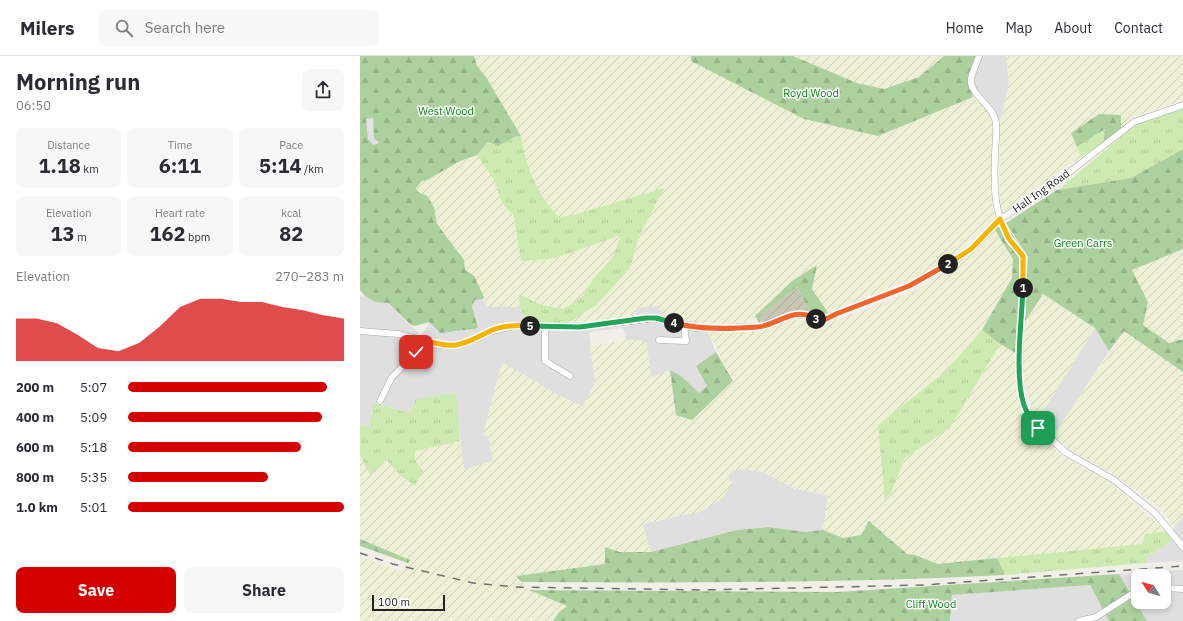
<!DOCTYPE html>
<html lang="en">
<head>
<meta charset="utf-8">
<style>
  :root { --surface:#fff; --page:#f7f7f7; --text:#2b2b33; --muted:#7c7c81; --line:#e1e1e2; --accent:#d40000 }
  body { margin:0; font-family:"IBM Plex Sans",sans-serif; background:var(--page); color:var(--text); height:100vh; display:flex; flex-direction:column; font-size:15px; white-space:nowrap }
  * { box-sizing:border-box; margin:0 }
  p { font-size:13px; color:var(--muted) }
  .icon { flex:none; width:22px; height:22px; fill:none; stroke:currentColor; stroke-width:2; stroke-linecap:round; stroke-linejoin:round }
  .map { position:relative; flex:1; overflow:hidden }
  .drawer { display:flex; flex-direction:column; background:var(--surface); width:360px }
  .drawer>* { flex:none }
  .needle { width:26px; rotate:307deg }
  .buttons { position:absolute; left:771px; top:513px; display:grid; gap:8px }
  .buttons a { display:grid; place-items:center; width:40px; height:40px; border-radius:8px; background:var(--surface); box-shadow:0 2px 6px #0003; font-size:20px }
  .scale { position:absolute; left:12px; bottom:10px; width:73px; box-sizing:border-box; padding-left:4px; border:2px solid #222; border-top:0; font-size:11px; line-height:14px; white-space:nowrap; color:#222; -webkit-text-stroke:3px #fff; paint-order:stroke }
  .pin { position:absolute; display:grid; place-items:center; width:34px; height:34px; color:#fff; margin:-17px; border-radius:8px; box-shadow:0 2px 6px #0006 }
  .km { position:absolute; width:20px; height:20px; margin:-10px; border-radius:50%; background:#222; color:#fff; font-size:11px; line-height:20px; text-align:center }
  .round { display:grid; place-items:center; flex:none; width:42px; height:42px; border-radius:8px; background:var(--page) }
  .headline { display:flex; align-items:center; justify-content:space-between; height:68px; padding:0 16px }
  h1 { font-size:22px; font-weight:700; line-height:30px }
  .figures { display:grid; grid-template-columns:repeat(3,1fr); gap:6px; height:68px; padding:4px 16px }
  .figures div { display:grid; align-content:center; border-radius:8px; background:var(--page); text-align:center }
  .figures b { font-size:20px; font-weight:700 }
  .figures small { font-size:11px; font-weight:400 }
  .figures p { font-size:11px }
  .chart { height:112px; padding:8px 16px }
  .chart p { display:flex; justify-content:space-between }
  .chart svg { width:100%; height:72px; margin-top:4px; fill:var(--accent); opacity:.7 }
  .primary-button { display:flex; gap:8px; margin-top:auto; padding:8px 16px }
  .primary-button a { flex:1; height:46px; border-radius:8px; background:var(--accent); color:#fff; font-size:16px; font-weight:700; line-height:46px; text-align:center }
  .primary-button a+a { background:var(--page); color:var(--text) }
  ul { padding:0 16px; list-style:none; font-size:13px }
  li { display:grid; grid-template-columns:64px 48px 1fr; align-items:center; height:30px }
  li i { height:10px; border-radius:5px; background:var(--accent) }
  header { display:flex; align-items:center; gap:24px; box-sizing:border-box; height:56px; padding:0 20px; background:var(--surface); border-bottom:1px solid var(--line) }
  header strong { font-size:19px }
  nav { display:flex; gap:22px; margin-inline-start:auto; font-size:14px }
  .search { width:280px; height:36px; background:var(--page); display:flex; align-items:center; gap:10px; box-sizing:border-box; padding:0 14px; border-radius:8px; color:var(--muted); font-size:15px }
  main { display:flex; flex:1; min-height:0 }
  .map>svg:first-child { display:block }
  .residential { fill:#e0dfdf; fill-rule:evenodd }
  .construction { fill:url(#construction-furrows) }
  .farmland { fill:url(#farmland-furrows) }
  .grass { fill:url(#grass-tufts) }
  .forest { fill:url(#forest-firs) }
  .parking { fill:#e2e2e2 }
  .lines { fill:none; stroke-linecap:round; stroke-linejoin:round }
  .minor-casing { stroke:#a9a9a9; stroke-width:7 }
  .minor { stroke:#fff; stroke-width:6 }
  .rail { stroke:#707070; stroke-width:1.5; stroke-dasharray:8 8; stroke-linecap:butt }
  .split-1-casing { stroke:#fff; stroke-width:8 }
  .split-2-casing { stroke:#fff; stroke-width:8 }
  .split-3-casing { stroke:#fff; stroke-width:8 }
  .split-4-casing { stroke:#fff; stroke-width:8 }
  .split-5-casing { stroke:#fff; stroke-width:8 }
  .split-6-casing { stroke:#fff; stroke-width:8 }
  .split-1 { stroke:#22a559; stroke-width:5 }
  .split-2 { stroke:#f5b400; stroke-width:5 }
  .split-3 { stroke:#f0652b; stroke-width:5 }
  .split-4 { stroke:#f0652b; stroke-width:5 }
  .split-5 { stroke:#22a559; stroke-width:5 }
  .split-6 { stroke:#f5b400; stroke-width:5 }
  .labels { text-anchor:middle; stroke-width:3; stroke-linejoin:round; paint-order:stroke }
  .park-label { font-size:11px; fill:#0c8416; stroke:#fff }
  .street-label { font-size:11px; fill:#222; stroke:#fff }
</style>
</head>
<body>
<header>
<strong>Milers</strong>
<div class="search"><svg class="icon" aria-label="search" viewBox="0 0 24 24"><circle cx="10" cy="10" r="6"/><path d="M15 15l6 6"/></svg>Search here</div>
<nav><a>Home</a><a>Map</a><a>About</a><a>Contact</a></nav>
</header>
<main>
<section class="drawer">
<div class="headline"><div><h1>Morning run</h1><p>06:50</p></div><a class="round"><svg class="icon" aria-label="share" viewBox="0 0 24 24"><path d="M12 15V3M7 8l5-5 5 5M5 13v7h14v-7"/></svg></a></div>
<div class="figures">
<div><p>Distance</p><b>1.18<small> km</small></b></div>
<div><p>Time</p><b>6:11</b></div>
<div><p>Pace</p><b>5:14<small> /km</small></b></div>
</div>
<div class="figures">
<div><p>Elevation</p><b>13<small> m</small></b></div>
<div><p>Heart rate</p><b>162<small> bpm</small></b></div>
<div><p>kcal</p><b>82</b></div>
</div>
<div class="chart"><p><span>Elevation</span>270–283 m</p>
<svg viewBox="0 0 160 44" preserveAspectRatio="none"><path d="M0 44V18L10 18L20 21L30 28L40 36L50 38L60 33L70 23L80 11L90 6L100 6L110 8L120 8L130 11L140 13L150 16L160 18V44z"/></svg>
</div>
<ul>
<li><b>200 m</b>5:07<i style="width:92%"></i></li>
<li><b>400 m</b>5:09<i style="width:90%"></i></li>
<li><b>600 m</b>5:18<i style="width:80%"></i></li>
<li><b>800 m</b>5:35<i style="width:65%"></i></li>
<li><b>1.0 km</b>5:01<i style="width:100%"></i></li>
</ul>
<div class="primary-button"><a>Save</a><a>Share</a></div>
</section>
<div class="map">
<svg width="823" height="565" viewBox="0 0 823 565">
  <defs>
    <pattern id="construction-furrows" width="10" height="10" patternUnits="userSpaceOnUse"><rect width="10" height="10" fill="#c7c7b4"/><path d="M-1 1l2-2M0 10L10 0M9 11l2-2" fill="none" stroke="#abab9a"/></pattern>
    <pattern id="farmland-furrows" width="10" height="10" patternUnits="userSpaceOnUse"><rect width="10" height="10" fill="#eef0d5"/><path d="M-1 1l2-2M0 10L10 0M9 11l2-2" fill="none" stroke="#ccceb7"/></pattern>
    <pattern id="grass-tufts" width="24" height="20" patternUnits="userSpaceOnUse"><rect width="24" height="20" fill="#cdebb0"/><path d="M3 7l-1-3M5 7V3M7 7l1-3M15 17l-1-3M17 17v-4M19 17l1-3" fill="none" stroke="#b0c997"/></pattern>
    <pattern id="forest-firs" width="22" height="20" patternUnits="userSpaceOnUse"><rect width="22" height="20" fill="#add19e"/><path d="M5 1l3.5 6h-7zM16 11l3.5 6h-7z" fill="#95b388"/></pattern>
  </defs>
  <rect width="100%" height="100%" fill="#f2efe9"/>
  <!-- residential -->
  <path class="residential" d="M622,0H646L649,27L640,66L633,51L615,32L612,23Z
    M5,240L15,246L27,247L61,280L69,267L78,276H96L115,273L118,267L112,250L115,244L123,243L128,251H160L167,266L235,269L276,262L275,254L284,251L297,250L319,264L338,265L339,268L345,269L356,296L336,310L347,330L339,338L321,320L291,321L286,285L266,284L263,272L229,276L235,327L223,350L196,338L142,307L123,378L128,380L134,405L104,414L95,337L51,357L15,347L9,371L0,369V241Z
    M735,272L749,295L693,381L681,368L686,362L683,355Z
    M380,413L403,416L433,432L468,440L463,474L442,476L408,471L377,474L291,496L282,468L339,456L373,426L367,422L372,414Z
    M823,461V505L786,507L787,501L813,484L814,471Z
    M823,514V565H787L759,518ZM778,520H804V546H778Z
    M730,529L749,565H590L592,539Z"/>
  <!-- construction -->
  <path class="construction" d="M437,231L451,258L428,256L400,269L399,260Z"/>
  <!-- farmland -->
  <path class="farmland" d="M114,0H331L332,5L444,63L518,80L613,41L626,52L633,65L632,151L635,162L583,209L552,224L543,226L468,257L452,233L457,209L432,225L395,260L394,266L339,268L338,265L319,264L315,261L313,263L303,260L297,250L284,251L275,254L276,262L235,269L167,266L159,251H128L109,216L105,214L103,204L96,192L77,168L74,151L67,140L58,136L56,132L62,125L97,108L100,105L117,99L139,43L117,10Z
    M433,0H584L559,21L524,33L497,27Z
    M646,0H823V44L772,62L761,73V59L711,77L721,101L643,156L640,153V66L649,27Z
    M635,174L653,204L652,222L622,274L586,315L518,369L531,437L545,402L590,372L640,288L656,297L660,352L665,364L700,398L748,425L806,475L785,478L782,488L578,508L555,499L547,498L510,465L507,467L501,479L483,482L463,474L468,440L433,432L403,416L380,413L372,415L367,422L373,426L363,442L351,450L339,456L282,468L291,496H260L246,491L245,508L157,520L169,534L207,550L199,556L193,565H0V500L39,515L50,504L0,483V399L10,419L26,404L40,419L55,404V395L100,385L104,413L133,405L128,380L123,379L142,306L196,338L223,350L235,327L230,290L266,284L286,285L291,321L310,314L316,358L373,325L348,276H400L427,264H447L460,270L555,235L615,195Z
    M823,193V283L809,287L783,269L788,246L772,214Z
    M683,238L735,272L683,355L686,362L681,368L674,361L662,317L664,267Z
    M764,275L823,316V461L814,471L800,452L750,416L708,393L693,381Z"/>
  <!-- grass -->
  <path class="grass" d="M823,52V93L771,122L698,134L776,68Z
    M745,73L743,87L721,101L717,91Z
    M161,80C165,110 178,140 199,161L214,159L304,132L279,180L270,212L236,249L207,268L167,266L160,251L159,238L181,249L204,253L222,241L234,222L253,201L261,179L195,202L161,205L154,160L142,147L134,124L117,99L128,86L132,88Z
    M622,274L640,288L590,372L545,402L531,437L525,444L518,369L586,315Z
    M96,337L100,385L55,395V404L63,415L55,430L40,419L26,404L10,419L0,399V369L9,371L14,347L51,357L56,343Z
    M806,475L813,484L787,501L786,507L645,519L637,502L782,488L785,478Z"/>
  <!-- forest -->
  <path class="forest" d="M0,0H114L117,10L126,21L161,80L155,81L138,90L128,86L117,99L100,105L67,124L62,125L56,132L58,136L67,140L74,151L77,168L104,204L105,214L114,220L124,241L123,243L115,244L112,250L118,271L115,273L80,277L69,266L55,270L51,269L28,247L15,246L5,240L0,234Z
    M331,0H433L497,27L524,33L559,21L584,0H617L609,28L613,41L518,80L444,63L331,5Z
    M739,58L761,59V73L743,87L745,73L717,91L711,77Z
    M823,93V193L772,214L788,246L783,269L809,287L823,283V316L764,275L749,295L735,272L683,238L664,267L668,201L646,167L697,134L771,122Z
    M639,168L646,182L661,201L656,297L640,288L622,274L652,222L653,203L635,174Z
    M457,209L452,233L468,257L459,260L451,258L437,231L399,260L400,269L395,260L432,225Z
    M356,296L373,325L332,364L316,359L310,314L321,320L339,337L347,330L336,310Z
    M509,465L547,498L555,499L578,508L637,502L645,519C484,527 323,527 162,526L156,520L245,508V491L260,496H291L377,474L408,471L445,476L463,474L483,482L501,479Z
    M0,483L50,504L48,507L0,490Z
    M759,518L787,565H749L730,529L592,539L590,565H193L199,556L207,550L169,534L477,536Z"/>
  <!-- parking -->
  <path class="parking" d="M13,62L14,82L19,87L13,89L8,83L6,63Z"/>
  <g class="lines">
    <defs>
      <path id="minor" d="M619,0C617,7 612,16 611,23C609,38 634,50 636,67C637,78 635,90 635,101C633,145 635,165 663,200L659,319L663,348L670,363L705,396L754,424L795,457L823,491
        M185,271V305L210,320
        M0,275L38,278L79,289H97L118,282L128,276L159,269L220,271L296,262L335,272L400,271L426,260L449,259L459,266L462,265L476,258L549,230L596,204L611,193L640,163L681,138L774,66L823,49
        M299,284L326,285L324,270
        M20,345L32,321L56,297L60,282
        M804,532L823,533
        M719,565L736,561L778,534"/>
    </defs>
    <!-- minor casing -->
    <use href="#minor" class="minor-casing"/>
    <!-- minor -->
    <use href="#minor" class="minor"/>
    <!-- rail -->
    <path class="rail" d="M0,497L33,508L113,527L155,531L342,534L564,529L823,510"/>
  </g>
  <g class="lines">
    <defs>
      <path id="split-1" d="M663,232C662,263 654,320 664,349C667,358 672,365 678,372"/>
      <path id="split-2" d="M588,208L611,193L640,163L649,183L663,200V232"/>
      <path id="split-3" d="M456,263L462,265L476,258L549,230L588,208"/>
      <path id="split-4" d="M314,267C341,274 370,273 397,271C417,270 433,249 456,263"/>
      <path id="split-5" d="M170,270L220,271L286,262H296L314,267"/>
      <path id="split-6" d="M56,296L60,282C72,287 83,290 96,289C108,287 118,281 128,276C139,270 157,269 170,270"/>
    </defs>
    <!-- split-1 casing -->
    <use href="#split-1" class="split-1-casing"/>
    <!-- split-2 casing -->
    <use href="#split-2" class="split-2-casing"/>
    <!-- split-3 casing -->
    <use href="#split-3" class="split-3-casing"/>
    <!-- split-4 casing -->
    <use href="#split-4" class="split-4-casing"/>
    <!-- split-5 casing -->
    <use href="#split-5" class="split-5-casing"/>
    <!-- split-6 casing -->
    <use href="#split-6" class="split-6-casing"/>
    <!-- split-1 -->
    <use href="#split-1" class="split-1"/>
    <!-- split-2 -->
    <use href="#split-2" class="split-2"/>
    <!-- split-3 -->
    <use href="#split-3" class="split-3"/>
    <!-- split-4 -->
    <use href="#split-4" class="split-4"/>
    <!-- split-5 -->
    <use href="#split-5" class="split-5"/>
    <!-- split-6 -->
    <use href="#split-6" class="split-6"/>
  </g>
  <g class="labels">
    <!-- park labels -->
    <g class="park-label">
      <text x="451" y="41">Royd Wood</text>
      <text x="86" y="59">West Wood</text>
      <text x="723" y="191">Green Carrs</text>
      <text x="571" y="552">Cliff Wood</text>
    </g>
    <!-- street labels -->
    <g class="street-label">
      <text transform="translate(681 135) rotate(-35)" y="4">Hall Ing Road</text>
    </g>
  </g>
</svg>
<div class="buttons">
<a><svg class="needle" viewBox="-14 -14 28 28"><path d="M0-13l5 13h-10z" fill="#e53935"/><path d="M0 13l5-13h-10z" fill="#7c7c81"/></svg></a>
</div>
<div class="scale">100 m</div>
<div class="pin" style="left:678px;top:372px;background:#1e9e55"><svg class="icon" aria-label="arrive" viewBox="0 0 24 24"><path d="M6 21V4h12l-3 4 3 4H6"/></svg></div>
<div class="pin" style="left:56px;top:296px;background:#d93025"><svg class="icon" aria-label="check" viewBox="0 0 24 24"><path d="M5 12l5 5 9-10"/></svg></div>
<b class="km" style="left:663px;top:232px">1</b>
<b class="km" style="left:588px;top:208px">2</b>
<b class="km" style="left:456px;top:263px">3</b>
<b class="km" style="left:314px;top:267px">4</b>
<b class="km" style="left:170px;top:270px">5</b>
</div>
</main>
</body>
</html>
